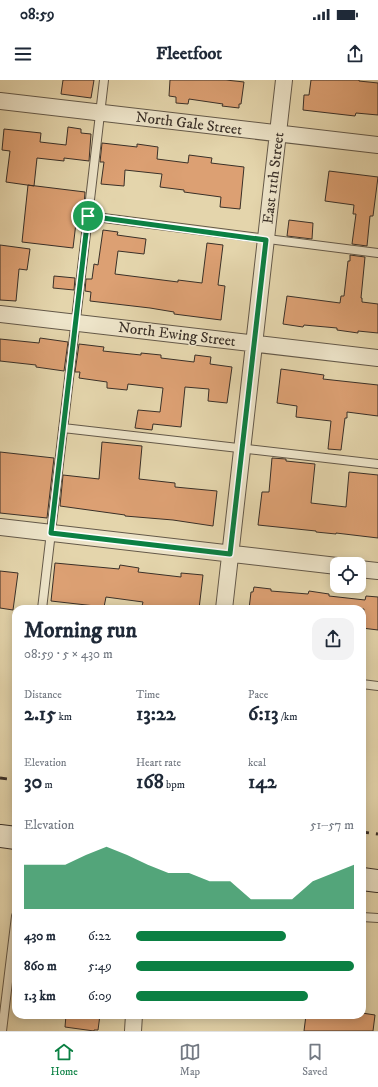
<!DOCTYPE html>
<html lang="en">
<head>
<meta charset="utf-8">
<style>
  :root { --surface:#fff; --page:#f2f2f3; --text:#1f2937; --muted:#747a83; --line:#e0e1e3; --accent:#0b8043 }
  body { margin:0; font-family:"IM FELL DW Pica",serif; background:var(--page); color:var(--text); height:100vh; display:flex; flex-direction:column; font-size:15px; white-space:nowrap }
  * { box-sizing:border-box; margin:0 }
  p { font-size:13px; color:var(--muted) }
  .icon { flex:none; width:22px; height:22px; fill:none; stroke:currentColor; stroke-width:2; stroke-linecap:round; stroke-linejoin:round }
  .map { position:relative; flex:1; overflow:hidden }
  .drawer { position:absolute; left:12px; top:525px; width:354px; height:414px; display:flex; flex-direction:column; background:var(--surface); border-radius:12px; box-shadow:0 2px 10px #0003 }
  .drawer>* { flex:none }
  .tools { position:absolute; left:330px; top:477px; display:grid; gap:8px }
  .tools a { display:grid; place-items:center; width:36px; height:36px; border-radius:8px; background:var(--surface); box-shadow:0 2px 10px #0003; font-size:20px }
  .pin { position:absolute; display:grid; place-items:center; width:34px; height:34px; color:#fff; margin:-17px; border:2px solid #fff; border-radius:50%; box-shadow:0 1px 4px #0007 }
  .round { display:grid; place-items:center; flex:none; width:42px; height:42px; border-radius:12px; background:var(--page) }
  .headline { display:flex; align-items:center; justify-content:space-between; height:68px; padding:0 12px }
  h1 { font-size:22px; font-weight:700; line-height:30px }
  .figures { display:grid; grid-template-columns:repeat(3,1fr); gap:6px; height:68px; padding:4px 12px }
  .figures div { display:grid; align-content:center }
  .figures b { font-size:20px; font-weight:700 }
  .figures small { font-size:11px; font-weight:400 }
  .figures p { font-size:11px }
  .chart { height:112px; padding:8px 12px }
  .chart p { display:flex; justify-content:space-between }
  .chart svg { width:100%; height:72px; margin-top:4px; fill:var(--accent); opacity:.7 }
  ul { padding:0 12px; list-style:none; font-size:13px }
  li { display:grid; grid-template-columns:64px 48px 1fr; align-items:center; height:30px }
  li i { height:10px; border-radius:5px; background:var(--accent) }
  .status { display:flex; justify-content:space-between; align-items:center; height:28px; padding:0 20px; background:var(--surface); direction:ltr }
  .status svg { height:11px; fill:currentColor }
  header { display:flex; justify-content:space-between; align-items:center; height:52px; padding:0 12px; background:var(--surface); font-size:18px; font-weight:700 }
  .tab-bar { display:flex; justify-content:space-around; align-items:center; height:56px; border-top:1px solid var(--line); background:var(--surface); font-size:11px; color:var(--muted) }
  .tab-bar a { display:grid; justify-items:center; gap:2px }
  .tab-bar .current { color:var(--accent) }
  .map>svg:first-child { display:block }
  .building { fill:#dca073; stroke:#3a3028 }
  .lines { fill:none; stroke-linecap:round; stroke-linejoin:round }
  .lane-casing { stroke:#645949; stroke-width:10 }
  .street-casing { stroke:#645949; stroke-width:18 }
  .secondary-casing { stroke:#3a3028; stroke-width:24 }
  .lane { stroke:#ede4c9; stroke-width:8 }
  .street { stroke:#ede4c9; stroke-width:16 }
  .secondary { stroke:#ede4c9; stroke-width:22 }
  .rail { stroke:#3a3028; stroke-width:3; stroke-dasharray:7 7; stroke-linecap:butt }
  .route-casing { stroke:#fff; stroke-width:8 }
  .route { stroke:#0b8043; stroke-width:5 }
  .labels { text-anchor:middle; stroke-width:3; stroke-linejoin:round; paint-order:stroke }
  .street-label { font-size:15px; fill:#3a3028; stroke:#ede4c9 }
</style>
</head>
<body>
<div class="status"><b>08:59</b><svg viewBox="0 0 49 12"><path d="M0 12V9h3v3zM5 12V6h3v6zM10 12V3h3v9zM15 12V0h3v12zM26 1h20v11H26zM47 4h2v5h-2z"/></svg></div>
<header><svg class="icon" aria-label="menu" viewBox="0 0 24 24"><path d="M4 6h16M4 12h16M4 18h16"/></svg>Fleetfoot<svg class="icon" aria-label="share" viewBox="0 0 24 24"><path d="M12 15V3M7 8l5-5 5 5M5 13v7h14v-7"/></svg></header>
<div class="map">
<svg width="378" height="951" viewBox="0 0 378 951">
  <rect width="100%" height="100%" fill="#e4d5ac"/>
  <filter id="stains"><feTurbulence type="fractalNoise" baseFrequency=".005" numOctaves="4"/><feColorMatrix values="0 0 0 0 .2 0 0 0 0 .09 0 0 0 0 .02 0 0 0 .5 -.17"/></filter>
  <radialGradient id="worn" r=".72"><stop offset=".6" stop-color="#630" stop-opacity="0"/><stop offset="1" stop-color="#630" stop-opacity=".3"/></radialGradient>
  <!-- building -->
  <path class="building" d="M63,0H94L91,18L61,14Z
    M170,0H226L244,2L241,24H239V28L222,26L223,24L189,19L188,24L176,23V17L169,16Z
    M311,0H359V1L378,3V35L356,33L355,36L303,30L304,15H309Z
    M68,47L81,49V53L91,54L89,81L64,78V81L37,78L34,106L6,102L10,71L2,70L4,49L41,53L40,62L66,65Z
    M102,63L137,67V64L158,67L157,79L188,83L189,75L212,78L211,83L244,87L240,129L220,127L221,117L184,112V110L160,107L162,94L125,90L124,106L101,104L104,82H100Z
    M329,91L378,97L373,136H370L367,166L352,164L356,134H353L354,125L325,121Z
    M28,105L85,112L84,127L78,126L73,168L22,162Z
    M289,140L313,143L312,159L287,156Z
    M103,150L118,152L117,155L146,159L144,174L118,171L115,194L178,202V200L202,203L207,163L223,165L218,205L225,206L221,240L174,234V232L150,228L90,221L91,212L85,211L86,199H92L94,184L98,185Z
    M0,165L30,169L27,190L19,189L16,221L0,220Z
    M350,175L365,177L361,218H362V222L378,224V253L358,251V253L337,250V248L304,245L303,247L283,244L287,216L340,223L341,216H344L348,181H350Z
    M54,196L75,198L74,210L53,208Z
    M40,258L68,262L64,291L36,287V285L0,281V259L39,263Z
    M79,264L104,267L103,271L141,275V273L161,275V278L194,282L195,275L211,277L210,284L232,287L227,323L208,321L209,309L185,307L181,347L153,344L152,350L135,348L138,330L160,332L163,308L128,304L127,310L107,308V302L79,298L80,292H75Z
    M281,289L324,295L323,299L378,305V336L347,332V338H345L341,370L328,369L331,341L296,337L297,326L277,323Z
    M102,362L142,366L139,399L175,403V407L217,411L213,446L173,440L125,436V435L60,426L63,395L99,399Z
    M0,372L54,378L47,438L0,433Z
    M272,378L286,379V381L315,384L311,423L346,427L349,392L378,395V458L336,453V454L316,452V451L258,445L262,412H269Z
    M55,483L119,489L120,485L139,488L138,492L181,497V493L203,495L199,529H178L162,527V528L142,526L143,522L106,517L104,527L51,521Z
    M0,491L18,493L13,530L0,528Z
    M254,507L271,509V511L308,514L309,511L329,514V516L365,520L366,516L378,517V550L362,548L364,529H249L251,512H253Z
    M362,933L375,935L373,951H304L306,935H362Z
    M66,935H100L98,950H94V951L65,947Z"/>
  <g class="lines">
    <defs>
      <path id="lane" d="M88,136L378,173
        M63,348L378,384
        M42,529L104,0
        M362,604L378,606
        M362,837L378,838
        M2,951L16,836"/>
      <path id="street" d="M0,21L378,65
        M0,234L378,278
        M0,447L337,486
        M359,489L378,491
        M224,529L284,0
        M133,951L134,935"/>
      <path id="secondary" d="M0,756L16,758
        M362,799L378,801"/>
    </defs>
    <!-- lane casing -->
    <use href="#lane" class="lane-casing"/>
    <!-- street casing -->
    <use href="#street" class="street-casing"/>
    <!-- secondary casing -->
    <use href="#secondary" class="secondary-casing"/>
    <!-- lane -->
    <use href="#lane" class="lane"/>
    <!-- street -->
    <use href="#street" class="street"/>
    <!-- secondary -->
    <use href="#secondary" class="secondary"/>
    <!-- rail -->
    <path class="rail" d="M0,698L16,700
      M362,752L378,754"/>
  </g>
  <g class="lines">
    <defs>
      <path id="route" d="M88,136L266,160L230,474L51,453Z"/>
    </defs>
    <!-- route casing -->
    <use href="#route" class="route-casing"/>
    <!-- route -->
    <use href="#route" class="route"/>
  </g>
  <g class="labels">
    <!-- street labels -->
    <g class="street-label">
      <text transform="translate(189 43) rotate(7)" y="5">North Gale Street</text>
      <text transform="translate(273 98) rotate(-83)" y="5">East 11th Street</text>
      <text transform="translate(177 254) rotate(7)" y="5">North Ewing Street</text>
    </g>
  </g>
  <rect width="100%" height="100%" filter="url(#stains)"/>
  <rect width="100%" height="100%" fill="url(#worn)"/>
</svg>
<div class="tools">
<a><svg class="icon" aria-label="locate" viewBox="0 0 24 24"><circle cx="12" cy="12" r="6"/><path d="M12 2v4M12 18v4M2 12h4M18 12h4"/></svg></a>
</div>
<div class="pin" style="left:88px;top:136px;background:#1e9e55"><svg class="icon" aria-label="arrive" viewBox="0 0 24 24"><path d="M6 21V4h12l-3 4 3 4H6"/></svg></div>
<section class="drawer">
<div class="headline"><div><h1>Morning run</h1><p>08:59 · 5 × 430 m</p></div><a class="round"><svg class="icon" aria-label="share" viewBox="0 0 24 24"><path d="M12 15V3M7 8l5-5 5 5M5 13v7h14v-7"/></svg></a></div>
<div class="figures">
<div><p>Distance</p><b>2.15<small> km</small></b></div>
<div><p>Time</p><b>13:22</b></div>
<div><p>Pace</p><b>6:13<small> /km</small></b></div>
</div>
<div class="figures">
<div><p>Elevation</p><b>30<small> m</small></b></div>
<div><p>Heart rate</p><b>168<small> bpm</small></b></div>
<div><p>kcal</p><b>142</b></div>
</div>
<div class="chart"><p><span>Elevation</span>51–57 m</p>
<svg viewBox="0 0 160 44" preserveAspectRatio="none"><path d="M0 44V17L10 17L20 17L30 11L40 6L50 11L60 17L70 22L80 22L90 27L100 27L110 38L120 38L130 38L140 27L150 22L160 17V44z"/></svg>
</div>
<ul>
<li><b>430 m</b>6:22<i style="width:69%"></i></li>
<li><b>860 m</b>5:49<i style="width:100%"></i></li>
<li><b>1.3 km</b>6:09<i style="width:79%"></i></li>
</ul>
</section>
</div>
<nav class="tab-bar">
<a class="current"><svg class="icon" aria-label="home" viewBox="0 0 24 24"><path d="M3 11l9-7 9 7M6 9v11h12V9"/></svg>Home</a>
<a><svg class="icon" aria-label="map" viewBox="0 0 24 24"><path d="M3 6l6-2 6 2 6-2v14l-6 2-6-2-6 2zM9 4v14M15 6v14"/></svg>Map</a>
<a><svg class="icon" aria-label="saved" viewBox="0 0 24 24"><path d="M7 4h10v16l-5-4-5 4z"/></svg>Saved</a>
</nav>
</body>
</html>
